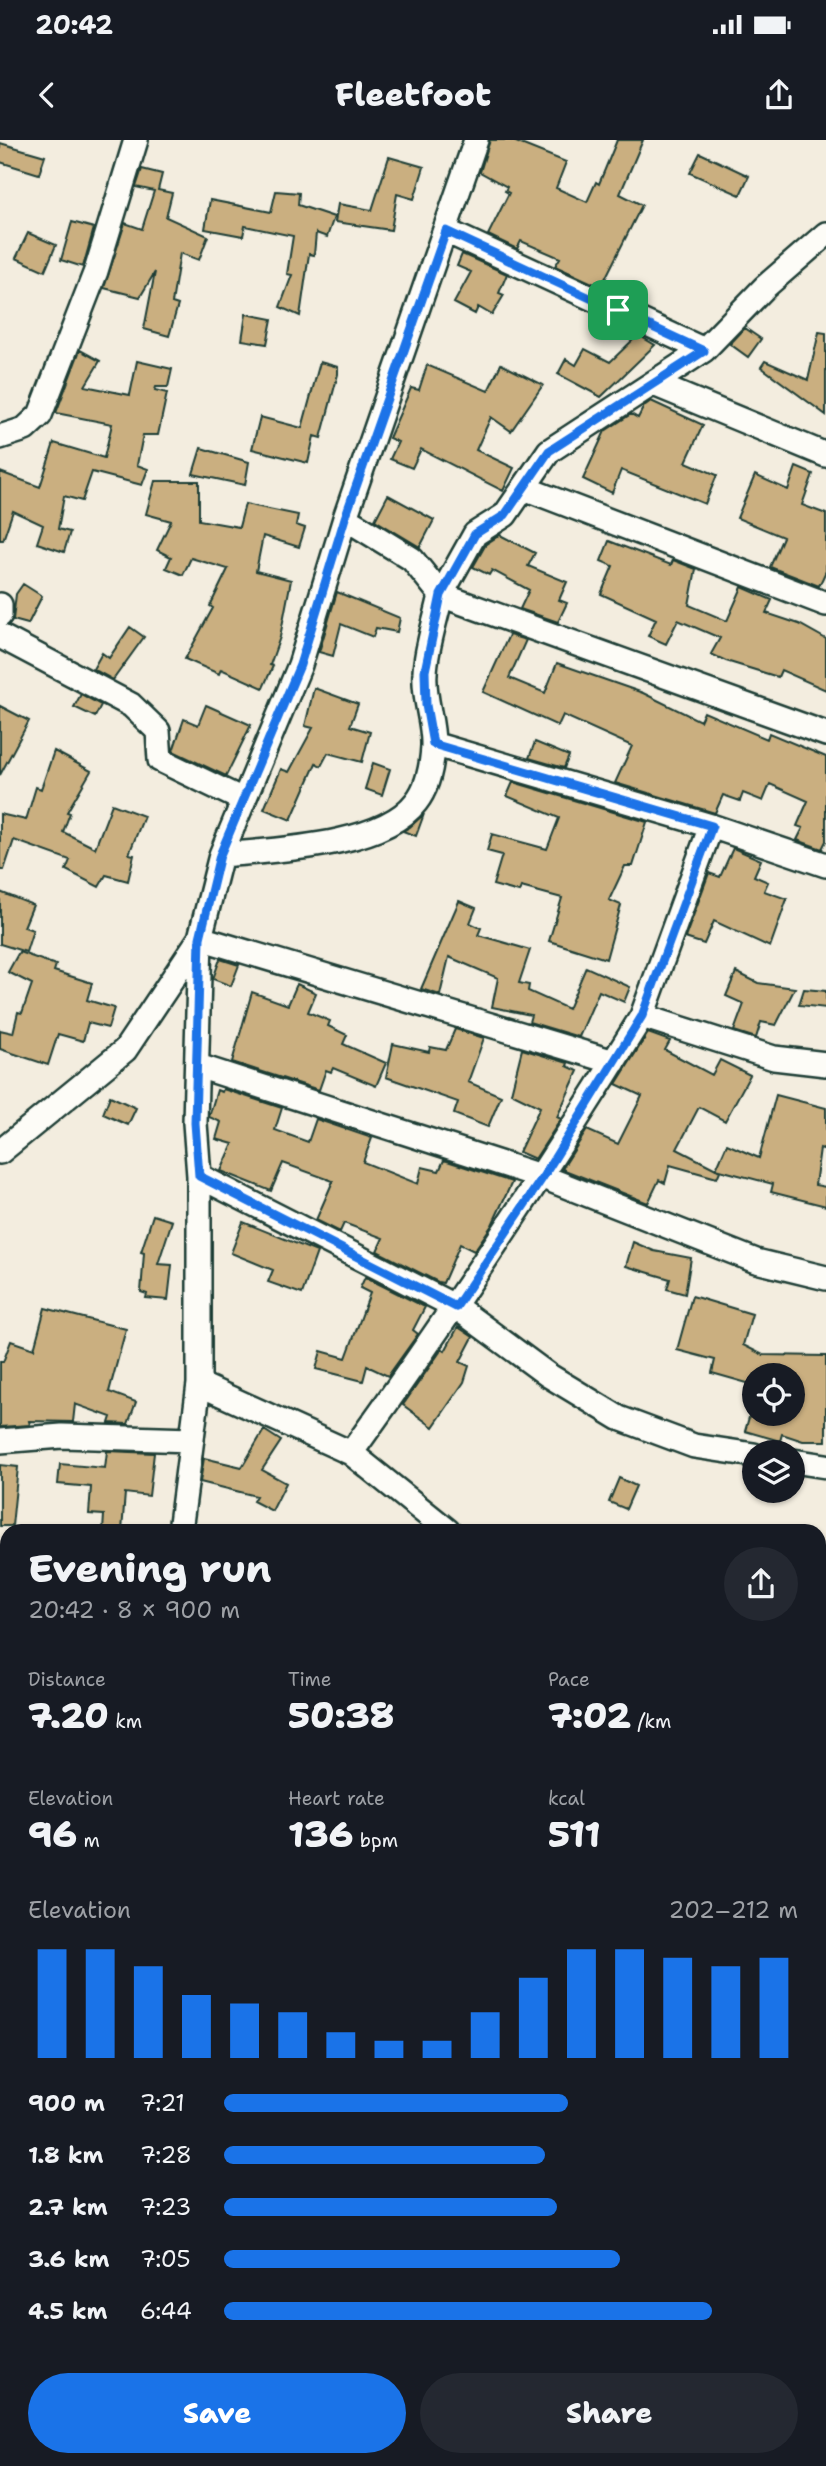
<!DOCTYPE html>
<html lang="en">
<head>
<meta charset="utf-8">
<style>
  :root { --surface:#171b24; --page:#242831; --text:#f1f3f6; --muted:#9ea1a6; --accent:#1a73e8 }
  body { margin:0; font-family:"Shantell Sans",sans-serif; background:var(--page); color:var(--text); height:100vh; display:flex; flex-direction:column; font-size:26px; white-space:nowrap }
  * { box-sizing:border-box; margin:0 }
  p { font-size:23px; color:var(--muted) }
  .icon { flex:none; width:38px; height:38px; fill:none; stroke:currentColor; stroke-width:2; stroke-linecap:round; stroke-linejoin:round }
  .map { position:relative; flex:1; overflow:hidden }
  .details { position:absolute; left:0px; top:1384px; width:826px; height:943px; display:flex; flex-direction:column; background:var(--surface); border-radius:21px 21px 0 0; box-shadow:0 2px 5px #0004 }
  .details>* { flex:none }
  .tools { position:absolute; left:742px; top:1223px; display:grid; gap:14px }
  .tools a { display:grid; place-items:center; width:63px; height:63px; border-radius:50%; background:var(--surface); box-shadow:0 2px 5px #0004; font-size:35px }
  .pin { position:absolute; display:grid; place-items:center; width:60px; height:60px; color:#fff; margin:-30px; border-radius:14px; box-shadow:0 4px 10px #0006 }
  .round { display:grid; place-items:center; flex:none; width:74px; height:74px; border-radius:37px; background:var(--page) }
  .summary { display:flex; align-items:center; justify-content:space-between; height:119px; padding:0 28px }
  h1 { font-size:38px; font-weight:800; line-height:52px }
  .metrics { display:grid; grid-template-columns:repeat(3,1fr); gap:10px; height:119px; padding:7px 28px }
  .metrics div { display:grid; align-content:center }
  .metrics b { font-size:35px; font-weight:800 }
  .metrics small { font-size:19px; font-weight:400 }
  .metrics p { font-size:19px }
  .chart { height:196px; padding:14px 28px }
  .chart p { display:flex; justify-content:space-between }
  .chart svg { width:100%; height:126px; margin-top:7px; stroke:var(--accent); stroke-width:6 }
  .button { display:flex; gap:14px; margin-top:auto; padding:14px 28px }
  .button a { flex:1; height:80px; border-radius:42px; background:var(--accent); color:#fff; font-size:28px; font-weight:800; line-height:80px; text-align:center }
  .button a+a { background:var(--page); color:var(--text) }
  ul { padding:0 28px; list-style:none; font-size:23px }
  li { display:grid; grid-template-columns:112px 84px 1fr; align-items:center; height:52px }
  li i { height:18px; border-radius:9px; background:var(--accent) }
  .status { display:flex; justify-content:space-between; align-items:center; height:49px; padding:0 35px; background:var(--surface); direction:ltr }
  .status svg { height:19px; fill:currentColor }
  header { display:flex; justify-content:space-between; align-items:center; height:91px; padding:0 28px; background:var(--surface); font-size:32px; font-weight:800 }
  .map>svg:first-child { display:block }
  .building { fill:#caaf80; stroke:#1f3d34; stroke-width:2 }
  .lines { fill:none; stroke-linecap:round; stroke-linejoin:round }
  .service-casing { stroke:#1f3d34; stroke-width:16 }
  .minor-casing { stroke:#1f3d34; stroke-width:28 }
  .service { stroke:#fdfcf7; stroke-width:10 }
  .minor { stroke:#fdfcf7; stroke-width:23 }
  .route-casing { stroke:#fff; stroke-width:14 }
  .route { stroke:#1a73e8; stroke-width:9 }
</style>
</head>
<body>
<div class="status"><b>20:42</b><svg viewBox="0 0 49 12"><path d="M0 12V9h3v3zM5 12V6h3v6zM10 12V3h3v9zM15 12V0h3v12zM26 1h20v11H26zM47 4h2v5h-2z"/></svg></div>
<header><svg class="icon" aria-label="back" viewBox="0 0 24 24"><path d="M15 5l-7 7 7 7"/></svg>Fleetfoot<svg class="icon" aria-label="share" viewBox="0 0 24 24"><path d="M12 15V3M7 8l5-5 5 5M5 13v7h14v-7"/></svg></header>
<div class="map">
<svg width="826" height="2326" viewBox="0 0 826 2326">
  <rect width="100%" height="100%" fill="#f3eddf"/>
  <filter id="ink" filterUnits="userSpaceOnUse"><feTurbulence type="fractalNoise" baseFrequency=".0143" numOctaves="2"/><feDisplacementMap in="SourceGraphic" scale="14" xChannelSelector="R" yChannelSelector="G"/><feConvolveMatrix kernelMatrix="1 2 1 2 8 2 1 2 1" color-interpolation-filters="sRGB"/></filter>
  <g filter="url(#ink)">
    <!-- building -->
    <path class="building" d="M490,0H511L566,22L556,48L587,62L596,42L599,44L617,0H643L620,54L642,65L601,147L555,126L560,118L521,101L517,109L488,95L509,53L505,51L507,47L480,32Z
      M0,3L45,16L39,34L0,22Z
      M700,13L749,36L740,55L690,33Z
      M389,17L424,27L414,59L397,54L391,90L335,82L338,64L372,70Z
      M142,29L162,34L158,50L172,53L166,77L208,96L199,120L180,113L172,163L178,165L169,196L144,189L155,132L140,157L104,148L125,83L142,89L154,51L136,47Z
      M276,51L299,53L298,65L334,77L327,97L316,93L314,115L309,114L300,176L280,167L292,135L287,134L293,96L245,86L243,96L205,89L210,60L271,72Z
      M72,82L94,88L83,127L61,120Z
      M28,93L56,105L45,131L16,118Z
      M462,114L507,134L499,153L504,155L492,175L478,167L475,174L454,163L471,132L457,126Z
      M246,174L272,179L267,204L242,200Z
      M745,188L761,199L748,217L730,204Z
      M819,192L826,193V275L761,227L765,221L808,240Z
      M638,195L655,205L601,257L558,234L566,219L576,225L585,209L610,222Z
      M80,210L100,221L85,246L130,255L137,221L172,229L168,247H156L155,250L167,253L158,295H143L137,325L148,329L142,345L92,332L82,361L64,356L58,389L70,392L64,412L37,403L43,385L13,371L3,400H0V332L40,347L54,303L104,318L112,284L56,273Z
      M320,222L338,227V234L321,298L314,296L308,323L252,309L260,277L302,288Z
      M501,224L543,245L511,291L491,277L476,310L514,328L503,351L421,309L412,328L390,319L398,302L389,298L411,248L419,250L427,225L488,251Z
      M651,261L703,285L686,322L717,335L705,364L621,330L612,353L583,339L605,291L631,274L638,278L644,266Z
      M201,308L249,322L245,345L193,334Z
      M796,327L813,334L802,365L826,374V431L819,446L770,427L783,397L737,378L755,335L788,350Z
      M155,341H199V380L239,387L245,364L298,375L296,385L305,388L299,407L263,396L256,431L291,440L280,497L270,525L273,526L263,548L221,529L219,534L185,519L213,468L210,466L228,429L191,418L183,435L166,428L171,417L157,410L171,381L146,374Z
      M388,355L434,380L420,407L375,380Z
      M500,395L535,413L528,426L567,442L559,460L567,463L558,482L520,469L529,450L492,430L489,435L473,427L486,404Z
      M609,401L671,425L673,420L696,429L689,465L727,481L742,447L772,460L766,473L799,484L826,499V550L781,530L778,537L726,521L711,514L720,498L678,480L666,504L648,496L656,479L601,454L613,426L601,421Z
      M23,444L42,456L28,484L13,480L16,454Z
      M337,452L400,478L397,492L376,488L373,497L341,484L333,516L319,512Z
      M130,487L144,497L113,540L93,529L102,513L109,518Z
      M509,495L526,500L509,538L545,553L557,523L643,553L700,581L704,572L767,599L769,593L826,617V701L822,709L797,700L803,688L797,686L808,661L770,644L763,661L743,653L740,661L723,655L715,673L615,643L632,606L563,575L558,586L483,552Z
      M314,548L358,564L350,586L370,592L362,622L328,613L321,626L316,623L291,680L264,669L281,629L289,632L313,588L305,586Z
      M81,554L101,565L95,577L74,567Z
      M206,565L251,585L226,636L173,611L184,579L198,585Z
      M0,566L29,581L0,635Z
      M535,602L569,616L564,628L529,618Z
      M54,611L91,631L67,672L70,673L63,692L95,708L112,664L144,676L129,714L134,715L128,741L106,735L99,747L66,730L70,720L14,700L4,730H0V674L26,680L36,647L41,649Z
      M373,623L390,629L382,655L365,649Z
      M513,642L647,682L633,726H625L609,760L621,765L606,819L549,801L562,758L521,747L519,752L493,745L502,715L487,711L492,694L547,709L559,678L507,656Z
      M424,674L416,696L403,691L410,687Z
      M733,708L761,720L754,736L768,742L764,751L787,759L770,807L714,781L704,804L685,798L709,733L720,737Z
      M0,752L33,765L24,787L33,790L26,812L0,804Z
      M459,761L476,768L470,783L481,788L478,795L530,810L519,843L529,845L528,851L568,869L586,827L630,847L624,862L599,851L579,897L529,882L531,875L492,867L498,838L449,817L440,855L421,849Z
      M19,812L56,825L54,831L92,843L87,860L114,868L108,888L88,883L83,901L58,894L48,925L0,909V890L13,893L18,872L22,873L32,844L8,832Z
      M220,819L239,825L231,846L213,839Z
      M736,832L758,843L795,848L776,885L761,882L756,898L734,891L744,864L726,856Z
      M297,844L316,853L308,872L330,881L328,886L347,895L343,904L386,923L376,946L333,928L331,932L326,930L319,950L232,922L252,852L288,865Z
      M804,849L826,851V868L799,865Z
      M455,889L484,898L468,942L501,956L488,987L454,974L458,962L386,937L393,904L429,912L430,907L446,910Z
      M648,893L670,901L665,910L712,935L720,920L750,935L725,981L699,967L677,1009L720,1031L717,1038L670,1025L665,1043L659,1040L648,1063L562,1029L587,990L618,1004L642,956L616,944Z
      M522,909L568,923L567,926L578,931L557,977L561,979L535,1019L519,1012L540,967L511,953Z
      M223,949L282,968L275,990L308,1002L316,979L372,998L363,1022L418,1044L422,1027L439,1031L444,1020L512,1042L492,1085L474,1111L460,1104L443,1143L438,1142L377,1111L383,1098L344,1083L340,1092L316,1080L333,1041L283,1023L271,1051L221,1031L233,1004L216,999L221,982L209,977L217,950L222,952Z
      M776,955L826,968V1010L820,1008L815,1045L826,1047V1066L771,1052L773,1044L716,1029L727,1004L759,1018Z
      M110,956L136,968L128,985L103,974Z
      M153,1075L172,1081L158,1124L172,1125L168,1160L146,1158L147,1154L141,1152L144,1113L141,1112Z
      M243,1082L317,1112L302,1154L268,1142L273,1130L231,1113Z
      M633,1102L654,1111L691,1118L685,1154L667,1149L670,1139L626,1126Z
      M365,1137L425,1167L413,1190L418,1194L388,1236L367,1226L363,1241L316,1229L321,1211L346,1218L370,1153L360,1148Z
      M692,1156L752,1174L743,1205L763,1215L826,1216V1301H803L782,1294L780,1301L745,1291L750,1274H793V1236H754V1245L712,1233L715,1220L677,1210Z
      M45,1168L126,1189L109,1252L136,1262L128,1284L109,1283L111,1277L75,1264L73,1282L29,1281L30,1285L0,1287V1222H3L11,1201L34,1209Z
      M458,1187L473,1197L460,1222L469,1226L464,1242L433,1287L403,1265L442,1209L445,1211Z
      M264,1290L281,1301L262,1330L286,1343L272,1371L253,1361L256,1356L200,1342L204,1318L242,1327Z
      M107,1311L154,1313L149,1356L125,1353L122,1391H103L104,1375L89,1374L91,1347L58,1344L60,1324L105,1328Z
      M0,1325L18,1327L12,1386H0Z
      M619,1338L636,1346L626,1369L609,1362Z"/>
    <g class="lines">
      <defs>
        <path id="service" d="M0,2187L7,2188"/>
        <path id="minor" d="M446,91L704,210
          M826,94L765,147L704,210L549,311L505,375L475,394L441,455L826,594
          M654,244L826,315
          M0,297L25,289L40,275L96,131L136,0
          M524,348L826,464
          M0,465V475
          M0,496L131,565L158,591L160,620L243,660
          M433,604L711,686
          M221,715C273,710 382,707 416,662C428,647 432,625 433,606C434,582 423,558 425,533C426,507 436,480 441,455L412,419L345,378
          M642,876L711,686L826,725
          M198,926L543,1037L756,1121L826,1138
          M0,1012L125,910L200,798L614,922
          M199,1036L456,1167L548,1235L619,1278L694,1306L754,1315
          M199,1244L351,1313C454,1170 550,1025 642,876L774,918L826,924
          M0,1301L62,1296L192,1300
          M351,1313L448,1391
          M793,1321L826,1326
          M180,1391L199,1244V1036L195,983L200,798L221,715L300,525L345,378L476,0
          M0,1483L7,1481
          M819,1528L826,1531
          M0,1630L7,1629"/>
      </defs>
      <!-- service casing -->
      <use href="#service" class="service-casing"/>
      <!-- minor casing -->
      <use href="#minor" class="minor-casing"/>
      <!-- service -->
      <use href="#service" class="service"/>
      <!-- minor -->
      <use href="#minor" class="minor"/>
    </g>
  </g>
  <g class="lines" filter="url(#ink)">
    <defs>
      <path id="route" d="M446,91L704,211L549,311L505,375L475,394L441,455L425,531L426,565L433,604L712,686L642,876L543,1037L456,1167L199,1036L195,983L200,798L220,715L300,525L345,378Z"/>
    </defs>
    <!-- route casing -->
    <use href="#route" class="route-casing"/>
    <!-- route -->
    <use href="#route" class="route"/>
  </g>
</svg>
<div class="tools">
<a><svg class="icon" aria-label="locate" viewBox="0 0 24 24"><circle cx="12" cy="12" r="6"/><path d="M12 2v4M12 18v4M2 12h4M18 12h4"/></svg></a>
<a><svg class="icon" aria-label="layers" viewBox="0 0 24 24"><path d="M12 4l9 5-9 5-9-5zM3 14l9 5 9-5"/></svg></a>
</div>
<div class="pin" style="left:618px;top:170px;background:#1e9e55"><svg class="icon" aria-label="arrive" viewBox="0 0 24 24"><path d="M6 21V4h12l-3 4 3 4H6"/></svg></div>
<section class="details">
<div class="summary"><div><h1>Evening run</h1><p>20:42 · 8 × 900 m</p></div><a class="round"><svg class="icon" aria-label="share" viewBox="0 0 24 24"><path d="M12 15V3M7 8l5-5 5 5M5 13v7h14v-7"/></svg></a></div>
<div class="metrics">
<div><p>Distance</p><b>7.20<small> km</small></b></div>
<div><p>Time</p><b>50:38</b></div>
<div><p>Pace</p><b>7:02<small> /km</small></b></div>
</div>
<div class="metrics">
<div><p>Elevation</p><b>96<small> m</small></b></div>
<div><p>Heart rate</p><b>136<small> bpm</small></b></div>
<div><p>kcal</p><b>511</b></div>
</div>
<div class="chart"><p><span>Elevation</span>202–212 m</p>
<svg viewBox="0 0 160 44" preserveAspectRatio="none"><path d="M5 44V6M15 44V6M25 44V12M35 44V22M45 44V25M55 44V28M65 44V35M75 44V38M85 44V38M95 44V28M105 44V16M115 44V6M125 44V6M135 44V9M145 44V12M155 44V9"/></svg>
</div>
<ul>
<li><b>900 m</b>7:21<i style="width:60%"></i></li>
<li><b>1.8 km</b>7:28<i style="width:56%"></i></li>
<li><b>2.7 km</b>7:23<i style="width:58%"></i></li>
<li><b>3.6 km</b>7:05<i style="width:69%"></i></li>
<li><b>4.5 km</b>6:44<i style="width:85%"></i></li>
</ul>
<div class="button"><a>Save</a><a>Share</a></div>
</section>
</div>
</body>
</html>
